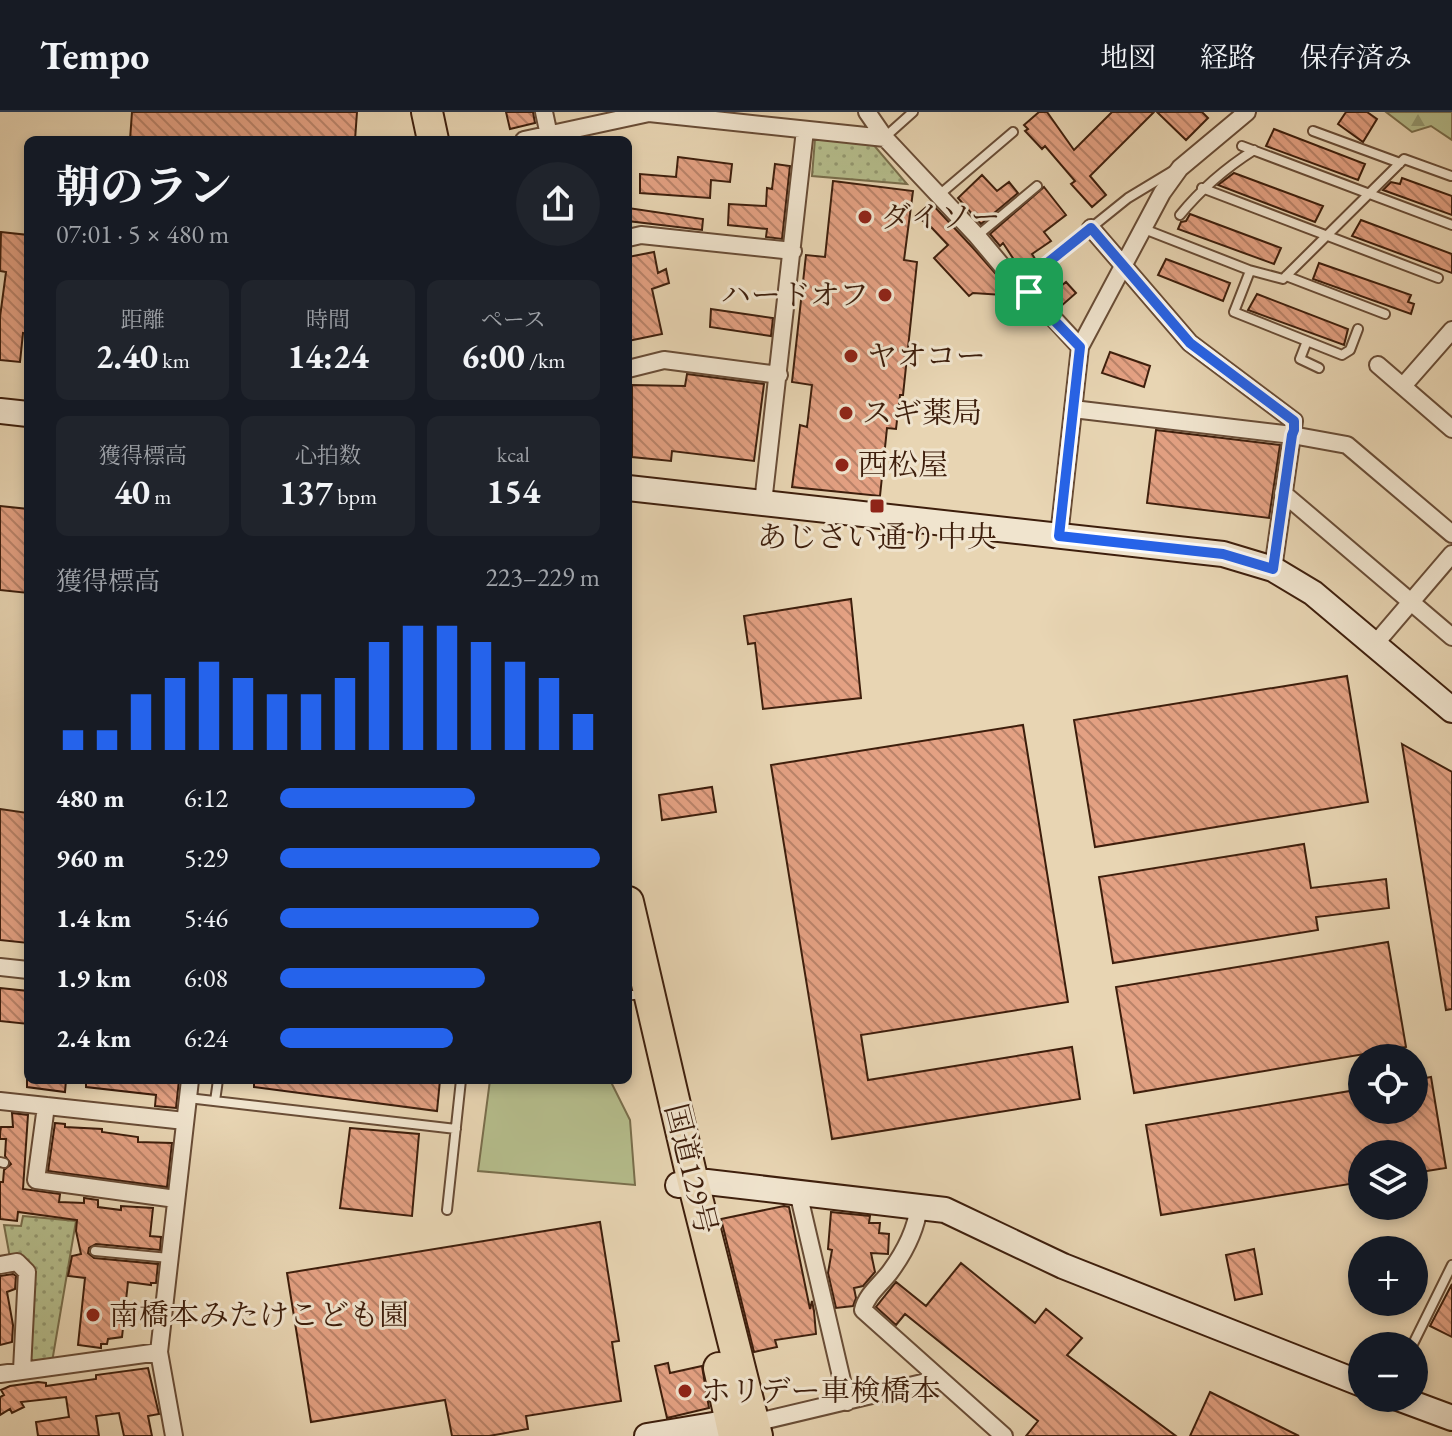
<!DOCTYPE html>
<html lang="ja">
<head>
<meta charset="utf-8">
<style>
  :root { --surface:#171b24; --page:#20242c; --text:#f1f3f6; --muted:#9ea1a6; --line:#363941; --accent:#2563eb }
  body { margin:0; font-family:"EB Garamond","Noto Serif JP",serif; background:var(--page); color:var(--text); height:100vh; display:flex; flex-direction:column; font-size:30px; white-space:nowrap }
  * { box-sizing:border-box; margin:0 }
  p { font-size:26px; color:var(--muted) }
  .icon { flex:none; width:44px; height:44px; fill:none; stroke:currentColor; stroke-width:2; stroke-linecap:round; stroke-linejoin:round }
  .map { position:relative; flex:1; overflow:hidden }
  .side { position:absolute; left:24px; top:24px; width:608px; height:948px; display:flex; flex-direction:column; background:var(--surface); border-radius:12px; box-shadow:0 4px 12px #0003 }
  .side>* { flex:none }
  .buttons { position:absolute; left:1348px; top:932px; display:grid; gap:16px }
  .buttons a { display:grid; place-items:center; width:80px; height:80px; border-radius:50%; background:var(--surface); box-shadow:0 4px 12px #0003; font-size:40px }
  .pin { position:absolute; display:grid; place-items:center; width:68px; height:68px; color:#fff; margin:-34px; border-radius:16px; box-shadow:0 4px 12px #0006 }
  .round { display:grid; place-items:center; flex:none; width:84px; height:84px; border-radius:42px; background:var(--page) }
  .overview { display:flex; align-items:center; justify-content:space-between; height:136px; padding:0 32px }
  h1 { font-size:44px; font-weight:700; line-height:60px }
  .metrics { display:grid; grid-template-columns:repeat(3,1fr); gap:12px; height:136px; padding:8px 32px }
  .metrics div { display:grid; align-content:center; border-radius:12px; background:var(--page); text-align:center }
  .metrics b { font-size:34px; font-weight:700 }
  .metrics small { font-size:22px; font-weight:400 }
  .metrics p { font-size:22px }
  .chart { height:224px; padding:16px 32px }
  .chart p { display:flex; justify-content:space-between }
  .chart svg { width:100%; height:144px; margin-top:8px; stroke:var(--accent); stroke-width:6 }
  ul { padding:0 32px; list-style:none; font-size:26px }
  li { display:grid; grid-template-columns:128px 96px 1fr; align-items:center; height:60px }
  li i { height:20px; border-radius:10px; background:var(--accent) }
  header { display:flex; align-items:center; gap:48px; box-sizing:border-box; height:112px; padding:0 40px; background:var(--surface); border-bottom:2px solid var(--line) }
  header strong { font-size:38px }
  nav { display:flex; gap:44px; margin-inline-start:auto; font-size:28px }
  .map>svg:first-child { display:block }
  .green { fill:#b5bd8c; stroke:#796e4c; stroke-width:2 }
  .forest { fill:url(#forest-firs); stroke:#796e4c; stroke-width:2 }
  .park { fill:url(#park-dots); stroke:#796e4c; stroke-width:2 }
  .building { fill:url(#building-back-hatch); stroke:#3d1e0c; stroke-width:2 }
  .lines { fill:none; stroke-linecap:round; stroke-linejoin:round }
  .lane-casing { stroke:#684c36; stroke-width:12 }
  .street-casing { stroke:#684c36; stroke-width:20 }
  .secondary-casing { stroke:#3d1e0c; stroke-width:28 }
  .highway-casing { stroke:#3d1e0c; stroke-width:34 }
  .lane { stroke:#f0e4ce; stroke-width:8 }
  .street { stroke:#f0e4ce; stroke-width:16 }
  .secondary { stroke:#f0e4ce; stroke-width:24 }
  .highway { stroke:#e8d5b3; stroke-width:30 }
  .route-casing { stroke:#fff; stroke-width:16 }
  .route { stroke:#2563eb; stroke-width:10 }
  .poi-dot { fill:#8f2418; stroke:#f0e4ce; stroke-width:3 }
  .labels { text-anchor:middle; stroke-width:6; stroke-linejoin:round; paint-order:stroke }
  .poi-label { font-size:30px; fill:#3d1e0c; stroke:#f0e4ce; text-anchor:start }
  .street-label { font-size:30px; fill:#3d1e0c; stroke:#f0e4ce }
</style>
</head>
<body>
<header>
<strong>Tempo</strong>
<nav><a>地図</a><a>経路</a><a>保存済み</a></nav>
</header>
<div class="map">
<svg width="1452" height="1324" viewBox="0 0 1452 1324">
  <defs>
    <pattern id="forest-firs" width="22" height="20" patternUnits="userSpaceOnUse" patternTransform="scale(2)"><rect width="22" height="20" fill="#b5bd8c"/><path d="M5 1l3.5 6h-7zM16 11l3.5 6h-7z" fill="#949971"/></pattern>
    <pattern id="park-dots" width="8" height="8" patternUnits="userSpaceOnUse" patternTransform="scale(2)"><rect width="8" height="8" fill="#b5bd8c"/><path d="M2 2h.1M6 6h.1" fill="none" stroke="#949971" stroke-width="1.8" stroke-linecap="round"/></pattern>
    <pattern id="building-back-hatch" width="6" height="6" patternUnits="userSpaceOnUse" patternTransform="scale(2)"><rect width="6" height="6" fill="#e4a183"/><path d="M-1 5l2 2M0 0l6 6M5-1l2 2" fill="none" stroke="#ba836a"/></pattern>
  </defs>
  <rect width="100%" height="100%" fill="#e8d5b3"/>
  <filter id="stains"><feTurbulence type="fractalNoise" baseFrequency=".0025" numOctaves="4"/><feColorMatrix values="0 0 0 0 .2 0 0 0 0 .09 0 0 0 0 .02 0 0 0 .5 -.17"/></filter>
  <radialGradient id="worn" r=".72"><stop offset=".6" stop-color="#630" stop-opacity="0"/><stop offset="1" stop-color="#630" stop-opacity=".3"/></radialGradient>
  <!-- green -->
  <path class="green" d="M490,968H610L630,1008L635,1073L478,1059Z"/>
  <!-- forest -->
  <path class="forest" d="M1386,0H1452V28L1431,14L1412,20Z"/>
  <!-- park -->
  <path class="park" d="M815,27L872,31L907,72L812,64Z
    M23,1104L76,1109L52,1250L30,1253L31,1159L10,1146L4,1113L21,1114Z"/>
  <!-- building -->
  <path class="building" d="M132,0H357L355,28H130Z
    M506,0H533L535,11L510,17Z
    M1039,0H1047L1074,38L1112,0H1154L1090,64L1106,83L1092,95L1071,72L1075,69L1045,34L1042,37L1025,19L1028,17L1024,13Z
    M1157,0H1202L1208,6L1186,28Z
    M1346,0H1367L1377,7L1363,30L1338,12Z
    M1274,17L1365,52L1358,68L1266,34Z
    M678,45L732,52L730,70L711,68L710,86L640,81V62L676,65Z
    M775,52L790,54L782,127L766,125L767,117L728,113L729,92L766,94L767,76L772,77Z
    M1234,61L1323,94L1315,110L1218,73Z
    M982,63L997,79L1009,70L1018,81L981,112L958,86Z
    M1402,66L1452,84V103L1383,78L1391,70L1400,72Z
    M833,69L913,79L904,148L917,150L914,179L903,283H900L896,317L887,316L880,384L792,375L800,313L807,315L812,273L792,270L806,143L825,145Z
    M1044,75L1066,103L1044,120L1051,129L1032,142L1037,150L1022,160L1003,131L1000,134L990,122Z
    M931,91L973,136L1010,178L1003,183L973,181L969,184L934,146L948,133L931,115L916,104Z
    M628,96L703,107L702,118L628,109Z
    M1190,102L1281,136L1274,152L1178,117L1181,110L1186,109Z
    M1361,108L1452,142V161L1352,124Z
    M1,120L28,123V222L23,221L20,250L0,248V205L6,160L0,159Z
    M654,140L658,161L666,157L669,171L652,177L662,222L628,229V145Z
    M1166,147L1230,171L1223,189L1158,163Z
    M1319,151L1411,183L1408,190L1414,192L1411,202L1313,167Z
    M1066,170L1076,181L1059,196L1048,185Z
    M1257,182L1348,217L1344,233L1248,198Z
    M711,197L773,206L771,224L710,215Z
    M1110,240L1150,254L1144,275L1102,261Z
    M687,262L764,272L754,349L672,339L671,349L632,345V273L685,274Z
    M1156,318L1280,333L1269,406L1147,391Z
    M0,394L28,397V481L0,478Z
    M851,487L861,586L763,597L755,531L748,532L744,504Z
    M1347,564L1368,690L1095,735L1074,608Z
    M1023,613L1068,890L861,923L868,968L1072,935L1080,987L832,1027L771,653Z
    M1402,632L1452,660V897L1446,898Z
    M712,675L716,700L662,708L659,683Z
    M0,697L28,701V831L0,828Z
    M1304,732L1311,776L1386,767L1389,796L1316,805L1318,818L1113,851L1099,765Z
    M1388,830L1406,935L1134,981L1116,875Z
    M0,876L28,879V912L0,909Z
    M1431,965L1446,1056L1414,1061V1042H1362V1070L1161,1103L1146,1013L1362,977V998H1414V968Z
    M27,968H66L65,980L27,975Z
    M86,968H179L176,996L155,994L156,983L86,975Z
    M254,968H440L437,999L254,975Z
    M12,1001L28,1003L23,1077L60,1082L59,1090L84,1091V1086L98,1088V1095L121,1098V1094L153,1096L150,1124L161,1125L160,1138L96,1132L89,1136L88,1141L94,1146L158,1152L156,1171H151V1173L128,1170L122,1225L108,1227L107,1232H101V1236L78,1233L85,1166L68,1164L72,1144L81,1142L76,1119L77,1108L18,1100L17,1109L0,1107V1070H3L4,1058L11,1052L5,1044L6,1027H0V1021L1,1015H13Z
    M55,1011L65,1012V1015L102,1017V1020L138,1025V1030L172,1031L167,1075L48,1059Z
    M350,1016L419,1022L412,1104L340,1096Z
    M784,1094L789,1095L810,1197L812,1189L814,1199L816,1222L775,1228L777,1235L754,1240L721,1107Z
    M831,1100L870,1104L869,1111H880L879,1121L889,1122L888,1142L871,1141L875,1160L863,1174L854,1176L856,1186L853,1194L836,1196L828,1161L832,1138L828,1137Z
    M600,1110L619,1229L612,1230L621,1289L526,1304L528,1317L489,1324H452L445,1288L311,1310L287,1161Z
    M1254,1137L1262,1182L1235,1188L1226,1143Z
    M961,1151L1035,1211L1046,1197L1082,1226L1067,1243L1176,1324H1026L1038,1309L905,1202L896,1213L876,1195L896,1170L926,1194Z
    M13,1162L16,1164L15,1177L7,1180L13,1213L12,1230L0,1233V1164Z
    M1452,1172V1225L1430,1214Z
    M668,1251L670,1261L702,1254L709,1296L667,1306L655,1254Z
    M148,1256L159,1302L148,1304L152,1324H124L119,1301L96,1304L99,1324H38L36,1310L69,1305L66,1285L21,1290L24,1295L12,1301L10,1297L0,1303V1285L4,1283L1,1278L10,1274L38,1270L46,1271V1274L96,1267V1263Z
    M1210,1280L1299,1324H1190Z"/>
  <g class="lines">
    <defs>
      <path id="lane" d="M1313,19L1400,51
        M885,25L913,0
        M1242,34L1452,113
        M1202,76L1438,166
        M939,83L1013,20
        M1180,103C1202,76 1224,57 1254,38
        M1144,117L1249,158L1283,167L1404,47L1451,64
        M977,124L1037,74
        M1250,159L1234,200L1342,243L1350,238L1358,217
        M1286,164L1385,202
        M1020,173L1128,86L1176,57
        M1307,229L1300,247L1319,256
        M628,883H634
        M188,986L456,1017
        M215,989L218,968
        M0,1050L4,1051
        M447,1098L461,968
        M95,1139L169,1146
        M1412,1234L1452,1153"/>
      <path id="street" d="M544,0L550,28
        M867,0L885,26L977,124L1013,167L1029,180L1080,235
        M524,28L649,1L885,26
        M1091,116L1190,231L1294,309L1273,457
        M628,126L641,123L793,139
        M1378,253L1452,317
        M628,257L664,248L779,263
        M1403,274L1452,218
        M1073,297L1292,323L1347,333L1452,422
        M1283,381L1452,525
        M763,391L805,18
        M1059,424L1080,235L1162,81L1180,56L1247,0
        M1375,532L1452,442
        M0,855L28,858
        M0,989L185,1009
        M46,994L36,1068L176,1087
        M798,1080L847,1290
        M919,1094C916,1118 904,1141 890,1160C881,1172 866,1183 863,1198L1004,1324
        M0,1153L17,1150L27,1160L22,1258
        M0,1262L159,1240
        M754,1311L939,1267
        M174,1324L159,1240L190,968"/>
      <path id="secondary" d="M0,299L28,302
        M628,376L1223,442L1273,457L1313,481L1452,598
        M678,1073L707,1070L945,1098L1063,1154L1362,1272
        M1398,1286L1452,1306
        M647,1324L731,1310L747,1311"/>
      <path id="highway" d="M427,0L433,28
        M628,790L693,1070L757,1324
        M719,1256L734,1324"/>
    </defs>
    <!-- lane casing -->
    <use href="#lane" class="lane-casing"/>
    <!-- street casing -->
    <use href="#street" class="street-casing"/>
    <!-- secondary casing -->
    <use href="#secondary" class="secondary-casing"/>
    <!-- highway casing -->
    <use href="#highway" class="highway-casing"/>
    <!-- lane -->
    <use href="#lane" class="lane"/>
    <!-- street -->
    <use href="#street" class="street"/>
    <!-- secondary -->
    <use href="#secondary" class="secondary"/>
    <!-- highway -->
    <use href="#highway" class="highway"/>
  </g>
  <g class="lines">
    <defs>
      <path id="route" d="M1091,116L1190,231L1294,309V318L1292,323L1273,457L1223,442L1059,424L1080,235L1020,173Z"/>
    </defs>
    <!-- route casing -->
    <use href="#route" class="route-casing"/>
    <!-- route -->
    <use href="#route" class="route"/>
  </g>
  <!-- markers -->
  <g class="poi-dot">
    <circle cx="865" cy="105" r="8"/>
    <circle cx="885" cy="183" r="8"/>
    <circle cx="851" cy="244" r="8"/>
    <circle cx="846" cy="301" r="8"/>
    <circle cx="842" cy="353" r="8"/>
    <rect x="869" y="386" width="16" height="16" rx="4"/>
    <circle cx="93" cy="1203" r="8"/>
    <circle cx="685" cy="1279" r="8"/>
  </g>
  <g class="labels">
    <!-- poi labels -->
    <g class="poi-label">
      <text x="881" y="115">ダイソー</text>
      <text x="869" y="193" text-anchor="end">ハードオフ</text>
      <text x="867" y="254">ヤオコー</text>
      <text x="862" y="311">スギ薬局</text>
      <text x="858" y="363">西松屋</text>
      <text x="877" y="435" text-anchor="middle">あじさい通り中央</text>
      <text x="109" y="1213">南橋本みたけこども園</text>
      <text x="701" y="1289">ホリデー車検橋本</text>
    </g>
    <!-- street labels -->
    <g class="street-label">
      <text transform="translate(691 1057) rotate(76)" y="10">国道129号</text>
    </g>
  </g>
  <rect width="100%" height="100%" filter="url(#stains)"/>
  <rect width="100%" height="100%" fill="url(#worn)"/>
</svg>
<div class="buttons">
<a><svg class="icon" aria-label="locate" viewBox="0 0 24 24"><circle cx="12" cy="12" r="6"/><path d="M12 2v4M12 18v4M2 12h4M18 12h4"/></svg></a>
<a><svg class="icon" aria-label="layers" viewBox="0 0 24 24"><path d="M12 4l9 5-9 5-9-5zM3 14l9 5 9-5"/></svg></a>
<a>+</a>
<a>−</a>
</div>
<div class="pin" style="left:1029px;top:180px;background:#1e9e55"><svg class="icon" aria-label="arrive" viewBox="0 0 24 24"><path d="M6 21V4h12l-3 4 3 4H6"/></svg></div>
<section class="side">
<div class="overview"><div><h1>朝のラン</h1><p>07:01 · 5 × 480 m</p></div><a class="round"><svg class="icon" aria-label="share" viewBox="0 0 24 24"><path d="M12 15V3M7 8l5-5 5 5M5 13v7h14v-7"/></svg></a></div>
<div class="metrics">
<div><p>距離</p><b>2.40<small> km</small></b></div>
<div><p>時間</p><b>14:24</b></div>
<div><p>ペース</p><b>6:00<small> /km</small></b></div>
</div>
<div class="metrics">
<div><p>獲得標高</p><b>40<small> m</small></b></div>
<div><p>心拍数</p><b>137<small> bpm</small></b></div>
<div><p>kcal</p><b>154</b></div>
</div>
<div class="chart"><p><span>獲得標高</span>223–229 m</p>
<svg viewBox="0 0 160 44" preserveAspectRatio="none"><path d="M5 44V38M15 44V38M25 44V27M35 44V22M45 44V17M55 44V22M65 44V27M75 44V27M85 44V22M95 44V11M105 44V6M115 44V6M125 44V11M135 44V17M145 44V22M155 44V33"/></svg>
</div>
<ul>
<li><b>480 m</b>6:12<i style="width:61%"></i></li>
<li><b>960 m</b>5:29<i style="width:100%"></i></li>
<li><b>1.4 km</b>5:46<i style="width:81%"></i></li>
<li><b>1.9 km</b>6:08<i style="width:64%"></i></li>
<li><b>2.4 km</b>6:24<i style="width:54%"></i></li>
</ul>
</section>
</div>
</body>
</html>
